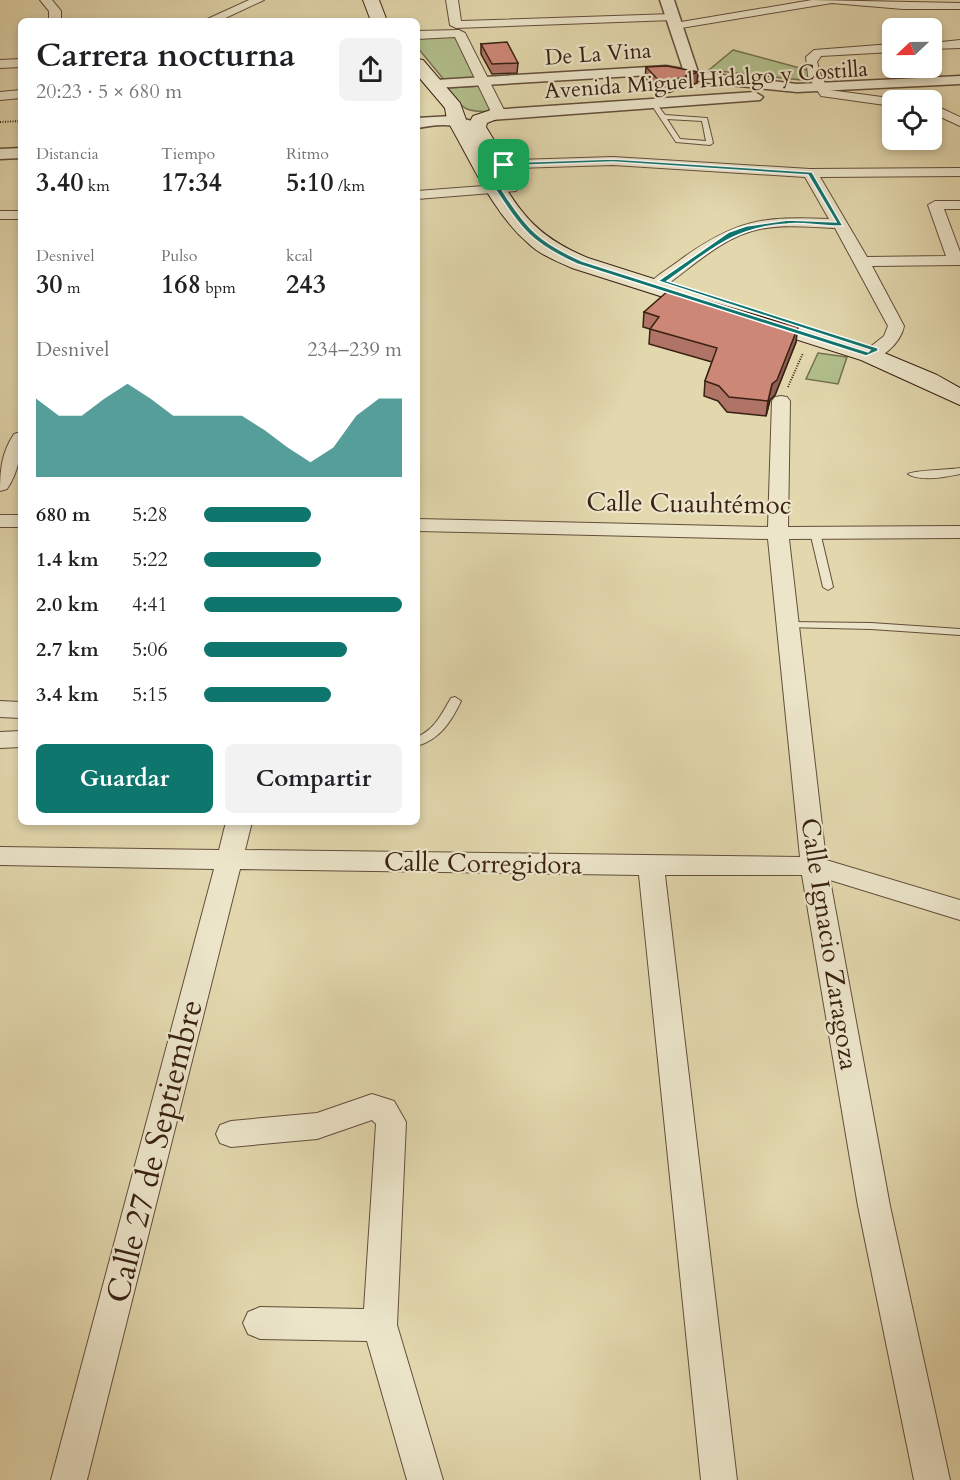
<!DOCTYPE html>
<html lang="es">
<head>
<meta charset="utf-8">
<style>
  :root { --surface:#fff; --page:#f2f2f2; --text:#202124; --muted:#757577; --accent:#0f766e }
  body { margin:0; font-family:Cardo,serif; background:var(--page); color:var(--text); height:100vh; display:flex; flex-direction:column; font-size:22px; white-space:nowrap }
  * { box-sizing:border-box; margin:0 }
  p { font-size:20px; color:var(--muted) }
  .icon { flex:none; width:33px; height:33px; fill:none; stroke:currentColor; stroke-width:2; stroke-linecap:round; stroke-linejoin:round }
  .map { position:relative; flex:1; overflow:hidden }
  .side { position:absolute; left:18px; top:18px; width:402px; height:807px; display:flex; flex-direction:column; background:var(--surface); border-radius:9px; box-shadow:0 3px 9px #0003 }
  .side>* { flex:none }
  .needle { width:39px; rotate:248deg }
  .buttons { position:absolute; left:882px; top:18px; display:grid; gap:12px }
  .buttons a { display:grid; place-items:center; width:60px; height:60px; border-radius:9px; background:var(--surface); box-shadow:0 3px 9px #0003; font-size:30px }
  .pin { position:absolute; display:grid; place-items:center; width:51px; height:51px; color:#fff; margin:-26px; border-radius:12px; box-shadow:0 3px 9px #0006 }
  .round { display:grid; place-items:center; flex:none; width:63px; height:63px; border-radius:9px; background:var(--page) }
  .headline { display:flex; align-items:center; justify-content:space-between; height:102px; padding:0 18px }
  h1 { font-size:33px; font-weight:600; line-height:45px }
  .stats { display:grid; grid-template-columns:repeat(3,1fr); gap:9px; height:102px; padding:6px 18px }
  .stats div { display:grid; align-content:center }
  .stats b { font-size:26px; font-weight:600 }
  .stats small { font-size:16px; font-weight:400 }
  .stats p { font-size:16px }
  .chart { height:168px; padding:12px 18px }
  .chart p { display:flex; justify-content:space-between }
  .chart svg { width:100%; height:108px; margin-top:6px; fill:var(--accent); opacity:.7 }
  .button { display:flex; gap:12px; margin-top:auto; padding:12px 18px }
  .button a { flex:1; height:69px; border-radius:9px; background:var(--accent); color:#fff; font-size:24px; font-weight:600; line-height:69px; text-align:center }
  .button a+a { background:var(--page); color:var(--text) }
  ul { padding:0 18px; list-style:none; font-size:20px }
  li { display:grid; grid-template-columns:96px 72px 1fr; align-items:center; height:45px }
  li i { height:15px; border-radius:8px; background:var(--accent) }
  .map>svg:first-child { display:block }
  .green { fill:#b1bf8b; stroke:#75704f; stroke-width:1.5 }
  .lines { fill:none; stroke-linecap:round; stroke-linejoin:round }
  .service-casing { stroke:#634e3a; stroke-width:2 }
  .minor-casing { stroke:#634e3a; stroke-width:2 }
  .tertiary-casing { stroke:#634e3a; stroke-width:3 }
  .secondary-casing { stroke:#392113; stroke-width:2 }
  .path { stroke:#392113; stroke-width:2; stroke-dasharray:1 1.5; stroke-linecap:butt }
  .service { fill:#ece5ca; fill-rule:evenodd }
  .minor { fill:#ece5ca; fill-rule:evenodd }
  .tertiary { fill:#ece5ca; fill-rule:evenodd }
  .secondary { fill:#ece5ca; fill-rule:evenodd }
  .wall { fill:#b07466; stroke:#392113; stroke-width:1.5 }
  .shaded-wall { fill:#905e53; stroke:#392113; stroke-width:1.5 }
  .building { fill:#cd8777; stroke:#392113; stroke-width:1.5 }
  .route { fill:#0f766e; stroke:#fff; stroke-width:1.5; fill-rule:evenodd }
  .labels { text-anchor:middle; stroke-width:4.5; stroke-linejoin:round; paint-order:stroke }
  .far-street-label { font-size:22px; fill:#392113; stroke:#ece5ca }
  .street-label { font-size:26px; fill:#392113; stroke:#ece5ca }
  .near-street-label { font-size:32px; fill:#392113; stroke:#ece5ca }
</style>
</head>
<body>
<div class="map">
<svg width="960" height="1480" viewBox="0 0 960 1480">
  <rect width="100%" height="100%" fill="#e2d7ad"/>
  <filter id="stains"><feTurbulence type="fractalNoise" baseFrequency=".00333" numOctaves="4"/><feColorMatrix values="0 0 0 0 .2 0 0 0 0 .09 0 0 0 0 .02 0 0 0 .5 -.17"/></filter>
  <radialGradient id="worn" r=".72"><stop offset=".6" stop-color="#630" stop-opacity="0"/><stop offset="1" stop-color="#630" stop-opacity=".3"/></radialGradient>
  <!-- green -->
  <path class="green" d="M454,34L478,79L445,81L417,47V35Z
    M733,50L811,71L810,81L709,70Z
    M480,86L494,111C466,113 463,110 447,88Z
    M818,353L847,357L838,384L806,379Z"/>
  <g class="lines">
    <defs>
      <path id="service" d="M652,103H656L665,115L707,118L713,143L710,145L676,142L651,104ZM667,119L702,121L706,141L680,139Z
        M960,468V474C946,477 920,482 908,474C915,470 948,470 960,468Z
        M815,529L820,532L833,587L828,590L823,587L810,532Z
        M789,622L871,623L960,629V635L871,629L785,627L784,625Z
        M455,697L461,701C451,722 440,739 417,746V737C435,729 441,715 451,698Z"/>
      <path id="minor" d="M40,0H52L61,11V21H49V11Z
        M249,0H264L219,21H203Z
        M446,0H458L461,21L673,14L679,17L673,20L456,28L450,25Z
        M812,0L960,3V9H903L832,3L675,29L669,26L675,23Z
        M459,30L465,33L506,114L504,117H494L492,114L455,37L417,39V31Z
        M960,40V48L932,49V43Z
        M892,44V52L821,56L817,62L821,76L829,90L897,99L892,100V106L821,96L808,76L806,57L814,50Z
        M21,59V67L0,68V60Z
        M21,90V98L0,100V92Z
        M932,104L960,117V126L932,113Z
        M613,157L810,169L960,168V176L820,177L867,257L946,256L928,205L935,201H960V209H944L960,252V265L872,266L904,326C901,342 881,363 863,359L860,355L884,336L888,326L835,228C810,227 785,224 760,229C723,236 691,268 661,289H649L647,286C655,276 670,268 680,260C735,220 762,216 829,219L805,177L613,165L484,169L477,165L484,161Z
        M511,184L516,185L518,188L516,191L417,199V191Z
        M0,211H21V219H0Z
        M781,396L787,397L790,401L788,527L960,526V538L789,539L826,860L960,900V920L830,880L890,1206L950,1480H914L858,1206L802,875H665L737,1480H701L639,875L240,869L87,1480H51L214,869L0,865V847L219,850L226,822H252L245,850L800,857L768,539L417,531V519L768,527L772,401L775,397Z
        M21,432C21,454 19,471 7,489L0,491C0,469 2,452 14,434Z
        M0,515H21V527H0Z
        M0,701L21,702V718L0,717Z
        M21,731V747L0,748V732Z
        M372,1094L394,1101L406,1122L397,1325L443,1480H407L367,1341L260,1339L248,1334L243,1323L248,1312L260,1307L364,1309L376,1124L372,1120L317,1139L231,1147L220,1143L216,1134L220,1125L231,1121L317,1113Z"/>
      <path id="tertiary" d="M660,0H674L698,72L797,84L960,76V84L797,92L710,83L666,74L436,88L429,84L436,80L666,66L683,69Z
        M755,92L763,97L760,100L491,120L483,115L491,110Z
        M452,116L472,121L490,136L488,139C476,142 471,133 462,129C448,122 431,126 417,128V118Z
        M21,148V158L0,159V149Z"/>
      <path id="secondary" d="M363,0H379L387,21H371Z
        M417,59L423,60L460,103L468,125L473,116L491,110L497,111L500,115L497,119L487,123L486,127L504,157L501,161L490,162C519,211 533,235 588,258L877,350L937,375L960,388V405L861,360L572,268C557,261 540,255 528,243C492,212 471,161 447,120L445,108L417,75Z"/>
    </defs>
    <!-- service casing -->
    <use href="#service" class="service-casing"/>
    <!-- minor casing -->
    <use href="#minor" class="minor-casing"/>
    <!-- tertiary casing -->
    <use href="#tertiary" class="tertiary-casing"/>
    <!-- secondary casing -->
    <use href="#secondary" class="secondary-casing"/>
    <!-- path -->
    <path class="path" d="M0,122L21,121
      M788,387L803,353"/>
    <!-- service -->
    <use href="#service" class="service"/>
    <!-- minor -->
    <use href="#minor" class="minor"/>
    <!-- tertiary -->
    <use href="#tertiary" class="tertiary"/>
    <!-- secondary -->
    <use href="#secondary" class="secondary"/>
  </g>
  <!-- wall -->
  <path class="wall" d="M481,44L518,63L517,73L492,74L481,54Z
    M646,67L698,72L697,83L661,95L645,78Z
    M644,312L796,342L775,395L770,400L766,416L727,412L718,401L704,396L705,381L712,362L649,344L650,329L643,327Z"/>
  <!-- shaded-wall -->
  <path class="shaded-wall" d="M698,72L697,83L661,95L662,84Z
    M798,327L796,342L775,395L770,400L766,416L768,401L772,384Z"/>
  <!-- building -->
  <path class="building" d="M507,42L518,63L492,64L481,44Z
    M667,66L698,72L662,84L646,67Z
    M669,290L798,327L777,380L772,384L768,401L729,397L719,386L705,381L717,348L650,329L659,317L644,312Z"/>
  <!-- route -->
  <path class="route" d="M613,159L812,172L843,226C824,227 805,222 787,224C733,227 709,252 667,281L878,348V351L866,356L577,264C531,243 522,230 495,189L507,186L496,163ZM613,162L808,175L836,222L788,220L746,226L729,232L658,281L870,350L868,352L582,261C539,242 527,229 502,190L514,188L502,166Z"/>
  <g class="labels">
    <!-- far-street labels -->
    <g class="far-street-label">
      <text transform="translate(598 53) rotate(-4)" y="8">De La Vina</text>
      <text transform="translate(706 79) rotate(-4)" y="8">Avenida Miguel Hidalgo y Costilla</text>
    </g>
    <!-- street labels -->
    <g class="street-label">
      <text transform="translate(689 503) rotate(1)" y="9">Calle Cuauhtémoc</text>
      <text transform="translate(483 863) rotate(1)" y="9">Calle Corregidora</text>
      <text transform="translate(830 944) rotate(81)" y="9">Calle Ignacio Zaragoza</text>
    </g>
    <!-- near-street labels -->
    <g class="near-street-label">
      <text transform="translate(154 1151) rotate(-76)" y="11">Calle 27 de Septiembre</text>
    </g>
  </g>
  <rect width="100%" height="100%" filter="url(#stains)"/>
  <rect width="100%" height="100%" fill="url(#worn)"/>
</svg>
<div class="buttons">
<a><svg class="needle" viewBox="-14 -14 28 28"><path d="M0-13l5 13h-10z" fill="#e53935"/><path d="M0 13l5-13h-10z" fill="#757577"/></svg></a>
<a><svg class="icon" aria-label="locate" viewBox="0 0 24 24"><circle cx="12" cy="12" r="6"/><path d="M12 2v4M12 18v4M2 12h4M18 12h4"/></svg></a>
</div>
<div class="pin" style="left:504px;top:165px;background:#1e9e55"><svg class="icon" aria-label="arrive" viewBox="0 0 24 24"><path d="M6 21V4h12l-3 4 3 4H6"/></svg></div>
<section class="side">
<div class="headline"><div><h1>Carrera nocturna</h1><p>20:23 · 5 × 680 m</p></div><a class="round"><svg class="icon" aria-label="share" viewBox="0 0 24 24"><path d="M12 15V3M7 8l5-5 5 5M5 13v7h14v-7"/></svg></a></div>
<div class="stats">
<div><p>Distancia</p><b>3.40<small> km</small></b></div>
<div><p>Tiempo</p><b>17:34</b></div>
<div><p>Ritmo</p><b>5:10<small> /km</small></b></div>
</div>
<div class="stats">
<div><p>Desnivel</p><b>30<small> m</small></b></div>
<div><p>Pulso</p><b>168<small> bpm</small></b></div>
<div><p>kcal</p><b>243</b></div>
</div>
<div class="chart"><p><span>Desnivel</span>234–239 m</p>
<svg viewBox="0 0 160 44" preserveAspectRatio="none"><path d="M0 44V12L10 19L20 19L30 12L40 6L50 12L60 19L70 19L80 19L90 19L100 25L110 32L120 38L130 32L140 19L150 12L160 12V44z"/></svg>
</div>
<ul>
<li><b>680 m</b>5:28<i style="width:54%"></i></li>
<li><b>1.4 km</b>5:22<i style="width:59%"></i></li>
<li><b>2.0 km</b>4:41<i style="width:100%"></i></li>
<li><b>2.7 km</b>5:06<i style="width:72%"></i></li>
<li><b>3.4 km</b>5:15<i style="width:64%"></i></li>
</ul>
<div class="button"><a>Guardar</a><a>Compartir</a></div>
</section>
</div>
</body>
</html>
